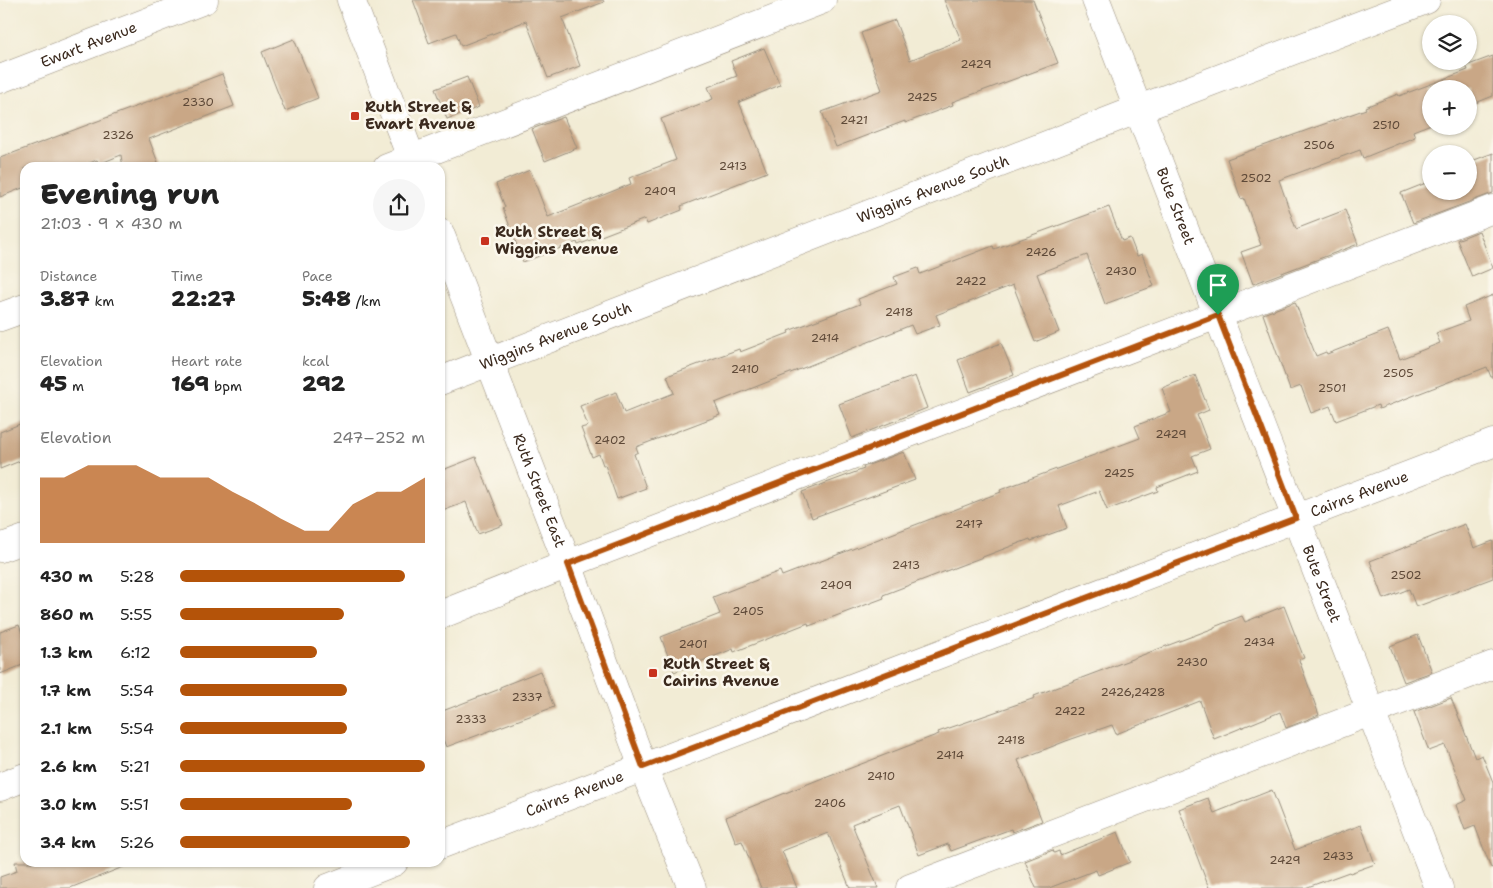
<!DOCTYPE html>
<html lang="en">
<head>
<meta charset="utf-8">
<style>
  :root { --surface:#fff; --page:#f6f6f6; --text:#222; --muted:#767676; --accent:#b45309 }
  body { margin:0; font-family:"Shantell Sans",sans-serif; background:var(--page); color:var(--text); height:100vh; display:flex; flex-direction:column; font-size:19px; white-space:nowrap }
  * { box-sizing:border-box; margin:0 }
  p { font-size:16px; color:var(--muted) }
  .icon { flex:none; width:28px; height:28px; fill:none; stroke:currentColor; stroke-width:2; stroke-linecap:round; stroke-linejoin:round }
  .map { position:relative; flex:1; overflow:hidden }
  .sheet { position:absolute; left:20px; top:162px; width:425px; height:705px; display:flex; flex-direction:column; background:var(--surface); border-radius:15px; box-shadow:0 1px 4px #0004 }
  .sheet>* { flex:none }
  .tools { position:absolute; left:1422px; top:15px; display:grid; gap:10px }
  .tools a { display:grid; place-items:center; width:55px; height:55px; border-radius:50%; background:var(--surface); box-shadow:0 1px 4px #0004; font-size:25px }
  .pin { position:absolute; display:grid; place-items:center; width:42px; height:42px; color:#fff; margin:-51px -21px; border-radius:50% 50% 50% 0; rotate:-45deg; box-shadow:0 0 5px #0007 }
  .pin .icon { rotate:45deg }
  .round { display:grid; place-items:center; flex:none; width:52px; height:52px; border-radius:26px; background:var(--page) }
  .overview { display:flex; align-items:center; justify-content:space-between; height:85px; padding:0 20px }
  h1 { font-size:28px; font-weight:800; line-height:38px }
  .figures { display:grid; grid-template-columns:repeat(3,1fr); gap:8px; height:85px; padding:5px 20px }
  .figures div { display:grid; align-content:center }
  .figures b { font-size:21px; font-weight:800 }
  .figures small { font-size:14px; font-weight:400 }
  .figures p { font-size:14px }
  .chart { height:140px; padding:10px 20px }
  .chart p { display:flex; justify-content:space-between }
  .chart svg { width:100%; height:90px; margin-top:5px; fill:var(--accent); opacity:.7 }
  ul { padding:0 20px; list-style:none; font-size:16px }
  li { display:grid; grid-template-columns:80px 60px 1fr; align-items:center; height:38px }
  li i { height:12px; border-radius:6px; background:var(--accent) }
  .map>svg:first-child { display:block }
  .building { fill:#c9a786 }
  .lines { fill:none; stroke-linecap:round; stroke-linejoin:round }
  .minor-casing { stroke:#968b7a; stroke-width:29 }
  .minor { stroke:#fff; stroke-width:28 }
  .route-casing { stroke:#fff; stroke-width:10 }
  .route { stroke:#b45309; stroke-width:6 }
  .poi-dot { fill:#c8321e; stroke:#fbf7ec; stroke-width:2 }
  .labels { text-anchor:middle; stroke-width:5; stroke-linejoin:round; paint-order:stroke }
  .number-label { font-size:12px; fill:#5e4938 }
  .street-label { font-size:15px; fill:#3b2a1e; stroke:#fbf7ec }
  .poi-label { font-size:15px; font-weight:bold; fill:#3b2a1e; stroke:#fbf7ec; text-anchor:start }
</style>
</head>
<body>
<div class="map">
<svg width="1493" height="888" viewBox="0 0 1493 888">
  <rect width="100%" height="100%" fill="#fbf7ec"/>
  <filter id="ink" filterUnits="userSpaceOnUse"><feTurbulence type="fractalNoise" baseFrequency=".02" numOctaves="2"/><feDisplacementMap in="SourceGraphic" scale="10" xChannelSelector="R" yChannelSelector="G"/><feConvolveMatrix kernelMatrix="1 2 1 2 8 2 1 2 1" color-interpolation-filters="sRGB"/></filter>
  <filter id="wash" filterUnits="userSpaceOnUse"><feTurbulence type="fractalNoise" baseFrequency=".0096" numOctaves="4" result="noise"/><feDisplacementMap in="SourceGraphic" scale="20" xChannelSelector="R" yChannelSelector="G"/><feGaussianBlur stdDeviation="1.12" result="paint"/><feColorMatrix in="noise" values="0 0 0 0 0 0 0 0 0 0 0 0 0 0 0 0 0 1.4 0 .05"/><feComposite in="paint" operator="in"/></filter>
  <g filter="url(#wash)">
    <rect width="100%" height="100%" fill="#f2ecd5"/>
    <g id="blocks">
      <!-- building -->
      <path class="building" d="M413,0H603L604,2L562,18L580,66L548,78L526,21L461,46L456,33L429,43Z
        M944,0H1033L1058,63L952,102L953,105L905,123V121L836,147L822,112L882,90L861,33L895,20L910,60L961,40Z
        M294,39L318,98L285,111L262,52Z
        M764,48L780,85L739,102L767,172L681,206L682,210L647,224L645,219L578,245L577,242L523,262L503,208L505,207L496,184L530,170L548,217L631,184L629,178L676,160L661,119L713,99L708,87L737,76L731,61Z
        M1493,56V96L1473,104L1474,108L1469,110V89H1431V124L1413,131L1415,137L1363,158L1360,150L1279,180L1296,229L1345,210L1358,244L1253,284L1241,252L1261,245L1244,198L1241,199L1227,159L1366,109L1365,107L1398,94L1399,96L1468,70L1466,66Z
        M222,74L234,106L149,139L160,168H123L121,155L99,164L97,160L77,168H25V187L0,197V158Z
        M467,77L479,107L447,119L435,89Z
        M564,117L577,148L545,161L532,129Z
        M1493,153V193L1413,223L1401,193L1431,181V191H1469V162Z
        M1109,207L1122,241L1130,238L1137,256L1142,254L1154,286L1105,304L1087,255L1037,274L1059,332L1035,342L1013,285L936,315L940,325L915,334L911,325L715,403L720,415L636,447L638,452L634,454L646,488L617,499L605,465H603L599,454L592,457L581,428L588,426L580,406L616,392L624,413L674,393L667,376L739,349L740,352L789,333L788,331L860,304L858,299L897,284L894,277L918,268L920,274L993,246L994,249Z
        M1479,231L1493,268L1472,277L1457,240Z
        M1493,295V377H1491L1487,367L1379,409L1378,405L1336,421L1330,406L1311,413L1301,386L1290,390L1263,314L1295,302L1316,356L1326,352L1327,354L1388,330L1400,359L1440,343L1436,333L1469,321L1464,307Z
        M1001,343L1014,375L970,392L958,360Z
        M1195,375L1209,410L1197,415L1210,449L1192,456L1198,471L1157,487L1158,491L1107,510L1099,491L1059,506L1067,528L1031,541L1030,539L883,595L884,598L809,626L808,623L734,652L733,649L674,672L661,637L720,614L713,597L780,571L782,576L1001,492L1000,490L1140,438L1135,426L1171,412L1162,388Z
        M915,376L927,408L852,438L839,404Z
        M25,422V459L0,469V432Z
        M904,452L915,480L812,518L802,492L864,469L863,467Z
        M476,457L503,525L478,534L466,502L440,512V471Z
        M1465,524L1474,548L1493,541V578L1416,607L1409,589L1384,599L1370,561Z
        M1284,606L1304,658L1299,660L1319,715L1286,728L1280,712L1214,739L1200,701L1116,734L1112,725L1066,741L1018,760L1042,821L1012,832L1011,829L951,851L948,844L919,855L900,805L852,824L878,888H850L828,833L782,851L797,888H761L742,841L736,843L726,817L825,777V778L939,734L938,732L1035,698L1034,696L1214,628V627L1242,616L1245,622Z
        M19,625L25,641V664L0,674V632Z
        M1418,635L1432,672L1404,682L1390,646Z
        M540,671L554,707L446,747L440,731V712L500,689V687Z
        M1451,698L1475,758L1482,755L1493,782V867L1491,868L1475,826L1465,830L1456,805L1467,800L1445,745L1429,751L1414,712Z
        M1272,790L1295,850L1361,825L1375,864L1350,873L1349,872L1305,888H1209L1179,809L1208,798L1214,813Z
        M1118,832L1130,862L1098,875L1096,870L1049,888H1036L1025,861L1053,850L1054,853L1059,851L1060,855Z
        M15,862H131V864L70,888H0V877L17,871Z"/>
    </g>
  </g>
  <g filter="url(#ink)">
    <use href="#blocks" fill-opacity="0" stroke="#968b7a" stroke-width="1"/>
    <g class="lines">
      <defs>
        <g id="minor">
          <path d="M351,0L415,168"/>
          <path id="s1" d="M1096,0L1439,888"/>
          <path id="s2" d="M0,79L204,0"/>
          <path d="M387,168L822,0"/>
          <path id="s3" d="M440,233L573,578L643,767L692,888"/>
          <path d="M0,317L25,308"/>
          <path id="s4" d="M440,381L1139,109L1426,0"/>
          <path d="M0,548L25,539"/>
          <path d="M440,615L568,564L1493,209"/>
          <path d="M0,787L25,777"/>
          <path id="s5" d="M440,845L1493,443"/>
          <path d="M328,888L394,862"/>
          <path d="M910,888L1493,665"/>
        </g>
      </defs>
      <!-- minor casing -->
      <use href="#minor" class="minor-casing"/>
      <!-- minor -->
      <use href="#minor" class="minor"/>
    </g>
  </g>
  <g class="lines" filter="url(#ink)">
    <defs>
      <path id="route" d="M1218,315L1296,518L643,767L568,564Z"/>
    </defs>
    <!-- route casing -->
    <use href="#route" class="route-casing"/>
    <!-- route -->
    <use href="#route" class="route"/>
  </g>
  <!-- markers -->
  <g class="poi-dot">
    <rect x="350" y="111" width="10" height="10" rx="2.5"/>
    <rect x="480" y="236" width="10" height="10" rx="2.5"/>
    <rect x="648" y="668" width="10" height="10" rx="2.5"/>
  </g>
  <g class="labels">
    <!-- number labels -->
    <g class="number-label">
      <text x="976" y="68">2429</text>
      <text x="922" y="101">2425</text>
      <text x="198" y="106">2330</text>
      <text x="854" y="124">2421</text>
      <text x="1386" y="129">2510</text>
      <text x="118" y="139">2326</text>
      <text x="1319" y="149">2506</text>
      <text x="733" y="170">2413</text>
      <text x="1256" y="182">2502</text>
      <text x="660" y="195">2409</text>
      <text x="1041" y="256">2426</text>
      <text x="1121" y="275">2430</text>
      <text x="971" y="285">2422</text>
      <text x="899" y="316">2418</text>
      <text x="825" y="342">2414</text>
      <text x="745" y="373">2410</text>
      <text x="1398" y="377">2505</text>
      <text x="1332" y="392">2501</text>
      <text x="1171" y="438">2429</text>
      <text x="610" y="444">2402</text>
      <text x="1119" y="477">2425</text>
      <text x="969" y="528">2417</text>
      <text x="906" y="569">2413</text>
      <text x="1406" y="579">2502</text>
      <text x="836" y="589">2409</text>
      <text x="748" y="615">2405</text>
      <text x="1259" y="646">2434</text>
      <text x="693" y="648">2401</text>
      <text x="1192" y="666">2430</text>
      <text x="1133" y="696">2426,2428</text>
      <text x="527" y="701">2337</text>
      <text x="1070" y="715">2422</text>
      <text x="471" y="723">2333</text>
      <text x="1011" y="744">2418</text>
      <text x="950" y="759">2414</text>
      <text x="881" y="780">2410</text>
      <text x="830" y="807">2406</text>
      <text x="1338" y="860">2433</text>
      <text x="1285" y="864">2429</text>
    </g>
    <!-- street labels -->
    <g class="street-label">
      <text dy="5" stroke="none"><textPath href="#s2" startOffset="95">Ewart Avenue</textPath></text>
      <text dy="5" stroke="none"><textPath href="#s4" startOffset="529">Wiggins Avenue South</textPath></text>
      <text dy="5" stroke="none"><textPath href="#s1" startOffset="221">Bute Street</textPath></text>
      <text dy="5" stroke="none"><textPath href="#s4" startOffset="124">Wiggins Avenue South</textPath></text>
      <text dy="5" stroke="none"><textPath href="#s3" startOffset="276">Ruth Street East</textPath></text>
      <text dy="5" stroke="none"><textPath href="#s5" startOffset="984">Cairns Avenue</textPath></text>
      <text dy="5" stroke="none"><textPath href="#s1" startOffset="626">Bute Street</textPath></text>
      <text dy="5" stroke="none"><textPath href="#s5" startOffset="144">Cairns Avenue</textPath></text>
    </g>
    <!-- poi labels -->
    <g class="poi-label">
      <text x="365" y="112">Ruth Street &amp;<tspan x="365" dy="17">Ewart Avenue</tspan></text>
      <text x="495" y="237">Ruth Street &amp;<tspan x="495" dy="17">Wiggins Avenue</tspan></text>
      <text x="663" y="669">Ruth Street &amp;<tspan x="663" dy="17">Cairins Avenue</tspan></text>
    </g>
  </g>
</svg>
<div class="tools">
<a><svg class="icon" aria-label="layers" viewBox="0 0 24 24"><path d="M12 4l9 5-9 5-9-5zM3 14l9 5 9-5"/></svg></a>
<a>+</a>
<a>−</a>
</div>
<div class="pin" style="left:1218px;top:315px;background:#1e9e55"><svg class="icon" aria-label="arrive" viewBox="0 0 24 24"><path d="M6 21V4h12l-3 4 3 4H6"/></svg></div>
<section class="sheet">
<div class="overview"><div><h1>Evening run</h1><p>21:03 · 9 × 430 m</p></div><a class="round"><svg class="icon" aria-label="share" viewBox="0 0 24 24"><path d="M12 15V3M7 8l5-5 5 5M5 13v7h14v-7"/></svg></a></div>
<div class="figures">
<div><p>Distance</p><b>3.87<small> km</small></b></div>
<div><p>Time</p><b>22:27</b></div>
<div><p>Pace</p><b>5:48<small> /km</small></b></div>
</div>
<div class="figures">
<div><p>Elevation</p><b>45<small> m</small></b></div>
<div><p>Heart rate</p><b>169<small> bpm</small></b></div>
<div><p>kcal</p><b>292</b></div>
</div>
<div class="chart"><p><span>Elevation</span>247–252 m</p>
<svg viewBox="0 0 160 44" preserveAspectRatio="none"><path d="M0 44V12L10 12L20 6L30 6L40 6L50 12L60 12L70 12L80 19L90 25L100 32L110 38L120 38L130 25L140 19L150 19L160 12V44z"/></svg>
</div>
<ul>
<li><b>430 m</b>5:28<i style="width:92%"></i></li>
<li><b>860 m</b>5:55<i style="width:67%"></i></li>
<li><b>1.3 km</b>6:12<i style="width:56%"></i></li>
<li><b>1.7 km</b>5:54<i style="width:68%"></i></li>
<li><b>2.1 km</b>5:54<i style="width:68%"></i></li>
<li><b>2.6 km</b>5:21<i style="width:100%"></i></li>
<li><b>3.0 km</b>5:51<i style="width:70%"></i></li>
<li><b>3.4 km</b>5:26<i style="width:94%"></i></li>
</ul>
</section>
</div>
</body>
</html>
